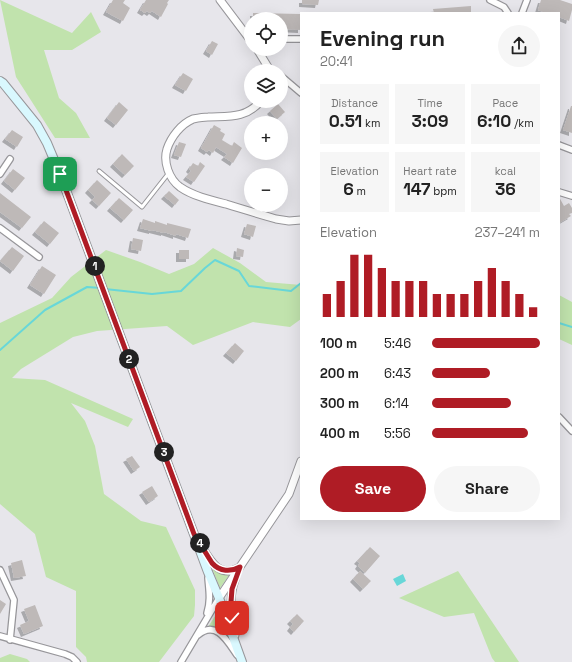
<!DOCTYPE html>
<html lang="en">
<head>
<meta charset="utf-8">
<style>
  :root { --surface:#fff; --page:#f6f6f6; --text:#222; --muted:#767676; --accent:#af1c25 }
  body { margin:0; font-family:"Space Grotesk",sans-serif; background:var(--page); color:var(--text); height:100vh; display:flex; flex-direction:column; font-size:15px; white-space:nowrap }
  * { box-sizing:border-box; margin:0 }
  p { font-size:13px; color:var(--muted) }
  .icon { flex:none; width:22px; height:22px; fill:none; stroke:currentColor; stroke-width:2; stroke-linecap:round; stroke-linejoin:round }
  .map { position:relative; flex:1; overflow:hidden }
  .drawer { position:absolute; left:300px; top:12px; width:260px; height:508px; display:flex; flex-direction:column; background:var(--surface); border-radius:0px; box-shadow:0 4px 16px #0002 }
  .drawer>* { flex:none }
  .buttons { position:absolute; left:244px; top:12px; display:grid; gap:8px }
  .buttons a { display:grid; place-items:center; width:44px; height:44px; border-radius:50%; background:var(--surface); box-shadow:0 4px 16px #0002; font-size:20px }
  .pin { position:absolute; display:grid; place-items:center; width:34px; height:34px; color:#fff; margin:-17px; border-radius:8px; box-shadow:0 2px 6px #0006 }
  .km { position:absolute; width:20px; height:20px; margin:-10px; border-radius:50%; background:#222; color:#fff; font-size:11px; line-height:20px; text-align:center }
  .round { display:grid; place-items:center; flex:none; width:42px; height:42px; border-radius:21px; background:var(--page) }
  .overview { display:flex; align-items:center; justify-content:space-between; height:68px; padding:0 20px }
  h1 { font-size:22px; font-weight:700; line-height:30px }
  .metrics { display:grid; grid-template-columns:repeat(3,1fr); gap:6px; height:68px; padding:4px 20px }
  .metrics div { display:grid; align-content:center; border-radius:0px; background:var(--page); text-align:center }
  .metrics b { font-size:17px; font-weight:700 }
  .metrics small { font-size:11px; font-weight:400 }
  .metrics p { font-size:11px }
  .chart { height:112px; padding:8px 20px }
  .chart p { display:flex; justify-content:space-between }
  .chart svg { width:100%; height:72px; margin-top:4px; stroke:var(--accent); stroke-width:6 }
  .cta { display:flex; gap:8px; margin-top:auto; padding:8px 20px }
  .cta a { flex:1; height:46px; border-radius:24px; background:var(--accent); color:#fff; font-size:16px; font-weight:700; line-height:46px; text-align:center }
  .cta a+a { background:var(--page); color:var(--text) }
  ul { padding:0 20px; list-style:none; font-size:13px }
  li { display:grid; grid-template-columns:64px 48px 1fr; align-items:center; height:30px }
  li i { height:10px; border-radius:5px; background:var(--accent) }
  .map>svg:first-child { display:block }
  .green { fill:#c1e3ad }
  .water { fill:#68d7d8 }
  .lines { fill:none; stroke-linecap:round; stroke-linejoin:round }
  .stream { stroke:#68d7d8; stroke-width:2 }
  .building { fill:#beb9b8; filter:url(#shadow) }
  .service-casing { stroke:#97969a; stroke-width:5 }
  .minor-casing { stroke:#97969a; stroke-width:8 }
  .tertiary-casing { stroke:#97969a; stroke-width:9 }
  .secondary-casing { stroke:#97969a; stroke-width:10 }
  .service { stroke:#fff; stroke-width:3 }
  .minor { stroke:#fff; stroke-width:5.5 }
  .tertiary { stroke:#fff; stroke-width:7 }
  .secondary { stroke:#d9f8fe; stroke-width:8 }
  .route-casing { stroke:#fff; stroke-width:8 }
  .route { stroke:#af1c25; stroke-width:5 }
</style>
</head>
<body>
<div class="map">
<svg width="572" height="662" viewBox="0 0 572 662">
  <defs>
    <filter id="shadow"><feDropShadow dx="-3" dy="3" stdDeviation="0" flood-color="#0004"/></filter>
  </defs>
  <rect width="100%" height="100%" fill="#e7e6eb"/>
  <!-- green -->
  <path class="green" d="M0,0L72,33L91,12L101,32L72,50H44L59,98L76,113L90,138H55L25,91L16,77Z
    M213,248L240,263L266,282L301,285V319L290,327L253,322L193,345L167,326L97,331L73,337L21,369L12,378L45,380L133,419L128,427L71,403L85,421L95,446L104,494L141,521L166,527L195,590V605L194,616L159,662H87L86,657L76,647V591L46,577L35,534L0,504V323L52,298L71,277L106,250L140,262L169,274L194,264Z
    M559,295L572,302V345L559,339Z
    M212,568L220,572L230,574L220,588Z
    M458,571L519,662H495L492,658L474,613L444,617L399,598Z
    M217,613L224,631L216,628L208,627Z
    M10,654L27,659L30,662H0V658Z"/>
  <!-- water -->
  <path class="water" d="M403,574L406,581L397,586L393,579Z"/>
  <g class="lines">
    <!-- stream -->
    <path class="stream" d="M105,289L152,294L181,291L205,268L215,260L239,271L249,286L291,291L301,283
      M559,323L572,327
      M0,350L45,310L87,287L101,288"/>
  </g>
  <!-- building -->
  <path class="building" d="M113,0H125L123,3L130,8L123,21L106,12Z
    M146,0H169L167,3L168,4L161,17L152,11L150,13L147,11L145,13L140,10Z
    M302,0H319L318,5L302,4Z
    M541,0H560L572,4V10L569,21L559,17V13H546L538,10Z
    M471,6V13H434L433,9Z
    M253,13L301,14V30L281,29V19H253Z
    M212,41L218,44L212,55L206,51Z
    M183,73L193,79L186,91L175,85Z
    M119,102L128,110L116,125L107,118Z
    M278,104L285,112L277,119L270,111Z
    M571,106H572V133L563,130Z
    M214,125L221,129L220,131L225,134L222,140L232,146L234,142L242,148L233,163L224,157L227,154L216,147L213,153L209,150L207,152L201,148Z
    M12,130L23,137L17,147L5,139Z
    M179,142L186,144L181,157L174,155Z
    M122,154L134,166L125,175L113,164Z
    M200,162L205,166L194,182L186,177L191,171L189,169L193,163L198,166Z
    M13,169L25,178L15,190L4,181Z
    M97,180L111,193L99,206L92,200L95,197L88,190Z
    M169,191L179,200L175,205L164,196Z
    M0,193L31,217L22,228L0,212Z
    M559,197L564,206L569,203L572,208V213L569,214L571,216L559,223Z
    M119,198L133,210L124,220L110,208Z
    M143,219L155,223V221L167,225V223L191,229L188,238L176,234V236L164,232V233L152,230V231L140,228Z
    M44,221L59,233L50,244L35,232Z
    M247,224L256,226L253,237L244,234Z
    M133,238L143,240L141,251L131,249Z
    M12,247L24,256L13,271L0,261Z
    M237,248L244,250L243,257L236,256Z
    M179,250H189V259H179Z
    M42,266L56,275L44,294L30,285Z
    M235,343L244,351L236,361L226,353Z
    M132,456L140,467L134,471L126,459Z
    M152,486L158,496L149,502L142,492Z
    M370,547L380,556L365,573L358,566L360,563L357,561Z
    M22,560L26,576L14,578L11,563Z
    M360,571L371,581L363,589L353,579Z
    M0,600L6,604L0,614Z
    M35,605L43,626L24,634L20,625L29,621L24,609Z
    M297,614L304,621L294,632L290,628L293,624L290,621Z"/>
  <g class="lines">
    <defs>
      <path id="service" d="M99,171L142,207L168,174"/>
      <path id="minor" d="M490,0L504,7L508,13
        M522,13L527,0
        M281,39H301
        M281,76L301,93
        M559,145L572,150
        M0,174L10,159
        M559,192L572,196
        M0,228L39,257
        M559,417L572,431
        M0,570L14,600L10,640
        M207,613C211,601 209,590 208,578
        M198,635C216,619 228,642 237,655
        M0,636L65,654L72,657L77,662
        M181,662L219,598"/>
      <path id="tertiary" d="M220,0L251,41
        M257,49L268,67L269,71
        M261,101C245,119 229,116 208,117C203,117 198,118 193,119C181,124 171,137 167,149C163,162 169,179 180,187C193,196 210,200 226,204C242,209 259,214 276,219L289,221L301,220
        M199,542C209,558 218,580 240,567
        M219,598L289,494L301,461
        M235,635C232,616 228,599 235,580"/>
      <path id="secondary" d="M0,81L3,83L37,125L47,143L60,174L208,572L219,598L242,662"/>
    </defs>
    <!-- service casing -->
    <use href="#service" class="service-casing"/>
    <!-- minor casing -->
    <use href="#minor" class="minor-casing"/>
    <!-- tertiary casing -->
    <use href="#tertiary" class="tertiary-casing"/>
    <!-- secondary casing -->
    <use href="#secondary" class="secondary-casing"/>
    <!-- service -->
    <use href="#service" class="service"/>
    <!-- minor -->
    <use href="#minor" class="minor"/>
    <!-- tertiary -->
    <use href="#tertiary" class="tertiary"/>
    <!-- secondary -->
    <use href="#secondary" class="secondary"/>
  </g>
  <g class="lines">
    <defs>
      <path id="route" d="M60,174L194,534L212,563C220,572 231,572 240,567L232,589L231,602L232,618"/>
    </defs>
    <!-- route casing -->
    <use href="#route" class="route-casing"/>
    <!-- route -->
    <use href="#route" class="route"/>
  </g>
</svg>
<div class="buttons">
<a><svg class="icon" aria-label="locate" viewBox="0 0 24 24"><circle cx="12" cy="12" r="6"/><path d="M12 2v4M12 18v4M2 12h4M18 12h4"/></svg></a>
<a><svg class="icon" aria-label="layers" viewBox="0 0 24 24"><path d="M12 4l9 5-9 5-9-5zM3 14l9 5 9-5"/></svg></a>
<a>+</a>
<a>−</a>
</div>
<div class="pin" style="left:60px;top:174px;background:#1e9e55"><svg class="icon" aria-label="arrive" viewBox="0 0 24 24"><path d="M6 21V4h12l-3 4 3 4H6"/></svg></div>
<div class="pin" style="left:232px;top:618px;background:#d93025"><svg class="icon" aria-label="check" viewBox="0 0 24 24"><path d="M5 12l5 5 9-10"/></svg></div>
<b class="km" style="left:95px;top:266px">1</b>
<b class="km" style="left:129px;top:359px">2</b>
<b class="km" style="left:164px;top:452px">3</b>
<b class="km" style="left:200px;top:543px">4</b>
<section class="drawer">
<div class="overview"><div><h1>Evening run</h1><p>20:41</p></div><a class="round"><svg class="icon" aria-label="share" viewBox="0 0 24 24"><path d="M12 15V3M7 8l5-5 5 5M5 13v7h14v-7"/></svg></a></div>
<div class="metrics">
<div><p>Distance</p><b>0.51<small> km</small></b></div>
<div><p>Time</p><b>3:09</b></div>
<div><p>Pace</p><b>6:10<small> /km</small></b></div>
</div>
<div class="metrics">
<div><p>Elevation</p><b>6<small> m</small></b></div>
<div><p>Heart rate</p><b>147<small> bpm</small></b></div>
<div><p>kcal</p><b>36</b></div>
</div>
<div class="chart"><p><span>Elevation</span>237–241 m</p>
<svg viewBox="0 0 160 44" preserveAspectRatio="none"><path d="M5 44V30M15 44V22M25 44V6M35 44V6M45 44V14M55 44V22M65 44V22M75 44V22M85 44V30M95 44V30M105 44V30M115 44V22M125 44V14M135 44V22M145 44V30M155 44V38"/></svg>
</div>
<ul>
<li><b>100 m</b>5:46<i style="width:100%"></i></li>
<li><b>200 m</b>6:43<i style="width:54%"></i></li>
<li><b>300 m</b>6:14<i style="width:73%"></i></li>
<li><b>400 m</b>5:56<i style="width:89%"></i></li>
</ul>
<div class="cta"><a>Save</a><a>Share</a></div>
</section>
</div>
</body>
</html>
